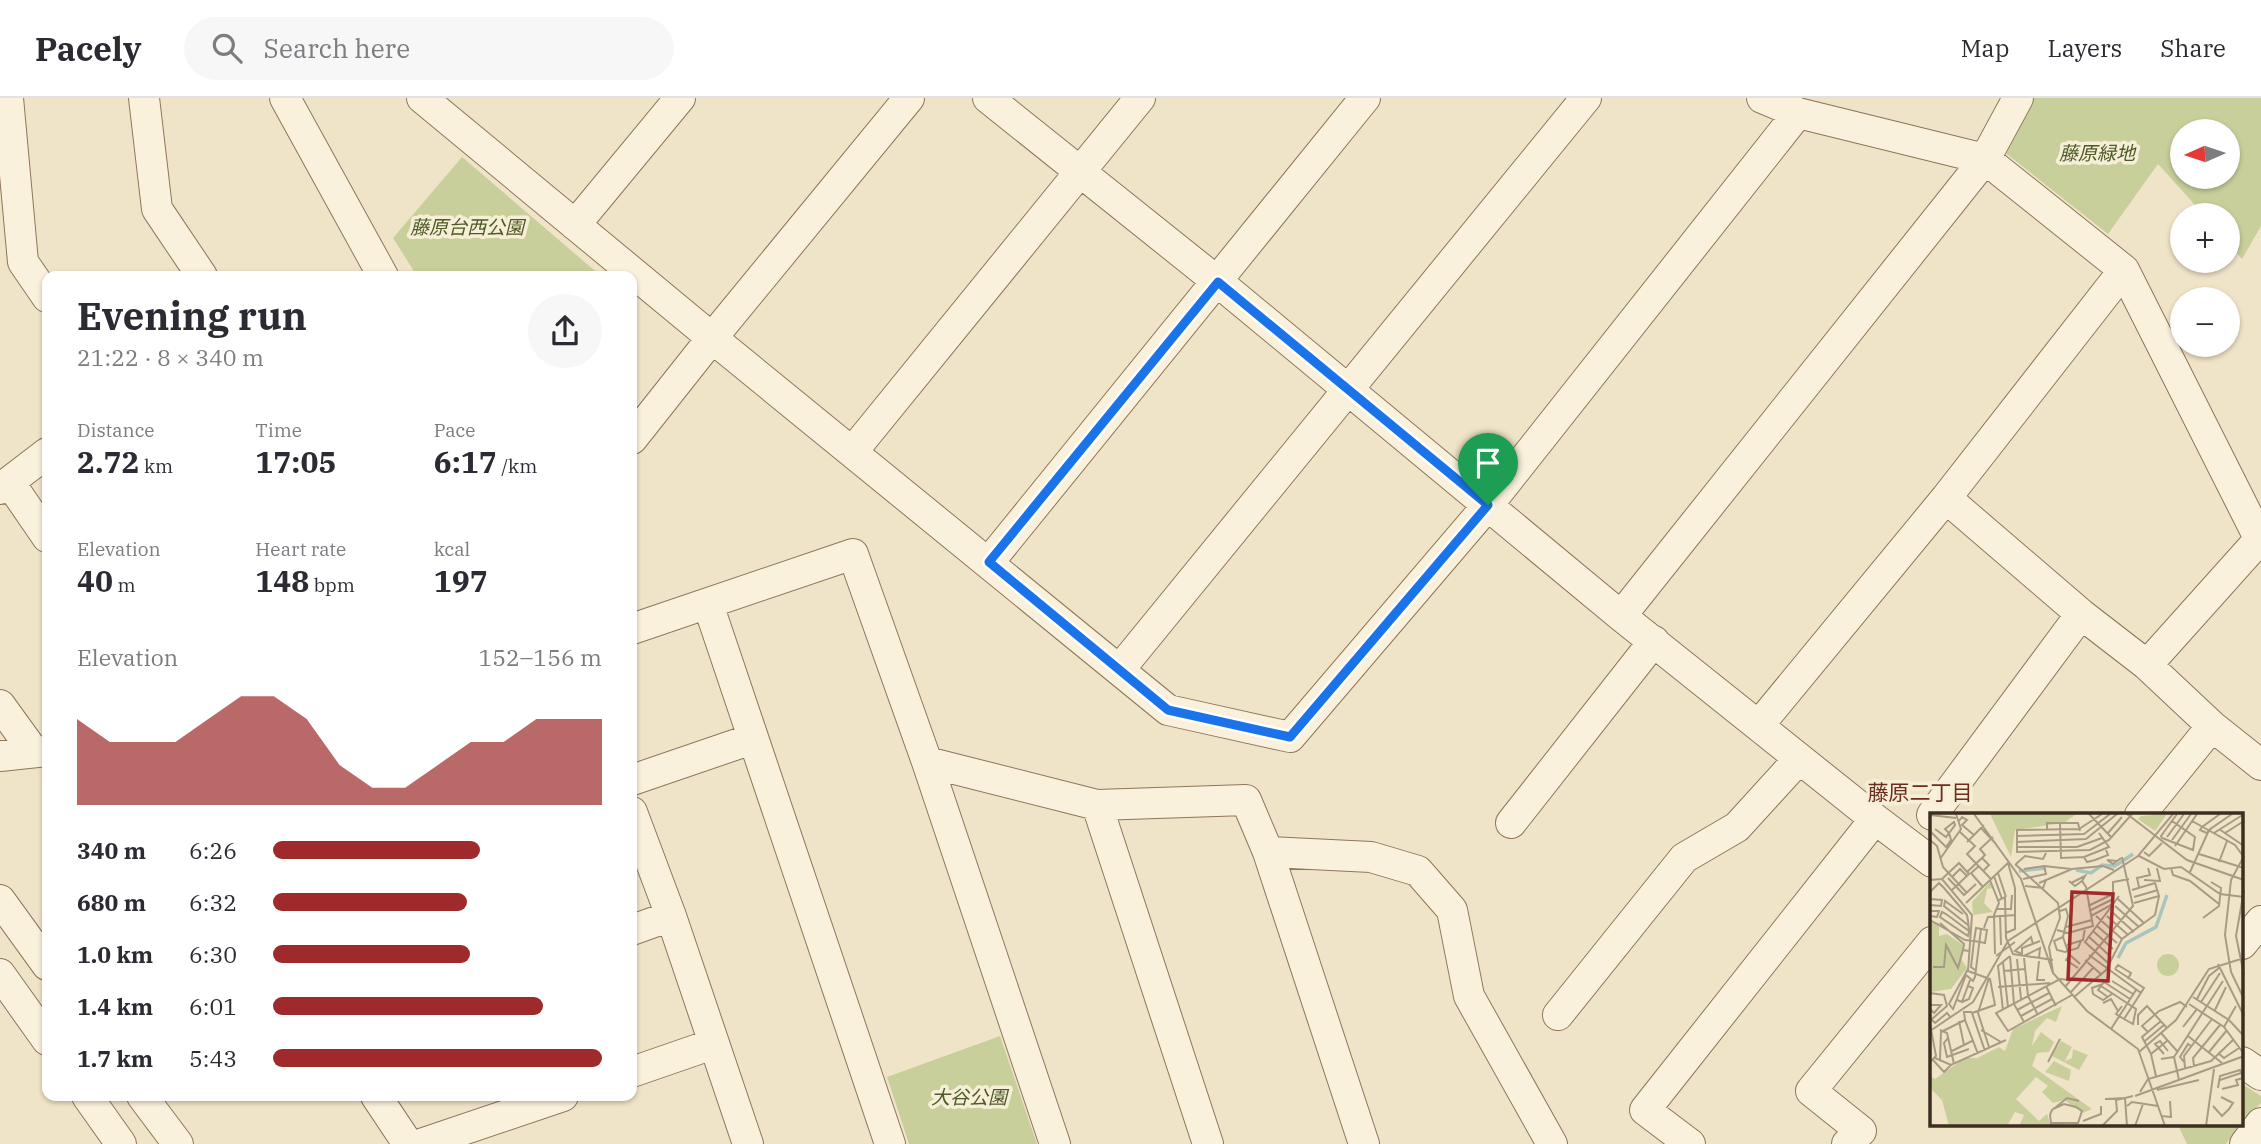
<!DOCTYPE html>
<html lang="en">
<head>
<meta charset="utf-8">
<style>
  :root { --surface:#fff; --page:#f7f7f7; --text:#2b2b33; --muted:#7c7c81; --line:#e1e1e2; --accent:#9e2a2b }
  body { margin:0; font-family:"IBM Plex Serif","Noto Sans JP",serif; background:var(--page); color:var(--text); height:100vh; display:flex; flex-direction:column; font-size:26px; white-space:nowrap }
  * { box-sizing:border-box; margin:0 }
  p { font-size:23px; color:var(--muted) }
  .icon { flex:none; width:38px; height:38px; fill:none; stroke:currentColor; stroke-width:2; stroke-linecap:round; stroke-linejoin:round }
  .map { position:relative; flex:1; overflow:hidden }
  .side { position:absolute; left:42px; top:173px; width:595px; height:830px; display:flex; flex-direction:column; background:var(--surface); border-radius:14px; box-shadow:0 2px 5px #0004 }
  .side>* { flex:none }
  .needle { width:46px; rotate:267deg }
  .controls { position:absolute; left:2170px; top:21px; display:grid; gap:14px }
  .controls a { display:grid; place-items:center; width:70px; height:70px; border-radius:50%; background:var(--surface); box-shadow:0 2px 5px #0004; font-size:35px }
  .pin { position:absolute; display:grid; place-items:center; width:60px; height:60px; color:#fff; margin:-72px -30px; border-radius:50% 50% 50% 0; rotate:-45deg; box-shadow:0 0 7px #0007 }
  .pin .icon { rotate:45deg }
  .round { display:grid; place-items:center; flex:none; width:74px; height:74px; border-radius:37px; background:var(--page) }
  .summary { display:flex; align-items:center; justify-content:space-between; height:119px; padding:0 35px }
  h1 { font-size:38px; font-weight:800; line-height:52px }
  .figures { display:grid; grid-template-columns:repeat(3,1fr); gap:10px; height:119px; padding:7px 35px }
  .figures div { display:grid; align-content:center }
  .figures b { font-size:30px; font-weight:800 }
  .figures small { font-size:19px; font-weight:400 }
  .figures p { font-size:19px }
  .chart { height:196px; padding:14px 35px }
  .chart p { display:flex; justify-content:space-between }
  .chart svg { width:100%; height:126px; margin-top:7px; fill:var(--accent); opacity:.7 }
  ul { padding:0 35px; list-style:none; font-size:23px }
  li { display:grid; grid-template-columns:112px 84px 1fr; align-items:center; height:52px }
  li i { height:18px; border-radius:9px; background:var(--accent) }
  header { display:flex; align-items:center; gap:42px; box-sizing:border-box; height:98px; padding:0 35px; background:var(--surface); border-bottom:2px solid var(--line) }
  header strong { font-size:33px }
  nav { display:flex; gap:38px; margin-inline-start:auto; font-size:24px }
  .search { width:490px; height:63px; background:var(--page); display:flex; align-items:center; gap:18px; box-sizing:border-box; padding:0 24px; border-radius:38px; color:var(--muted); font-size:26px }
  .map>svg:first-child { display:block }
  .green { fill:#c9cf9b; fill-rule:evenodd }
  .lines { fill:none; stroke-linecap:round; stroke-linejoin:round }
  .minor-casing { stroke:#8d765c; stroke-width:32 }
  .minor { stroke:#faf1dc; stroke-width:30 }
  .route-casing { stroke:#fff; stroke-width:14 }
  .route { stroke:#1a73e8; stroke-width:9 }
  .labels { text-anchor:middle; stroke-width:7; stroke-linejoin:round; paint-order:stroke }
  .park-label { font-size:19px; font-style:italic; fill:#4d5a26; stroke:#f7eed8 }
  .neighbourhood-label { font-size:21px; fill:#6b2e1e; stroke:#f7eed8 }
  .inset-river { fill:none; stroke:#a9c4bc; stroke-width:3.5 }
  .inset-road { fill:none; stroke:#a89b85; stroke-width:2 }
  .view { fill:#9e2a2b; fill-opacity:0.15; stroke:#9e2a2b; stroke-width:3.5 }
  .inset-edge { fill:none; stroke:#3d2e20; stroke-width:3.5 }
</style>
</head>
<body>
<header>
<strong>Pacely</strong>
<div class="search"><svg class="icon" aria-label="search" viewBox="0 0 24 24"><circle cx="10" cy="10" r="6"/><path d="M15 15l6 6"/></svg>Search here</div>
<nav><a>Map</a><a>Layers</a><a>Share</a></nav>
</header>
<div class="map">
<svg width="2261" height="1046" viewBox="0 0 2261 1046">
  <rect width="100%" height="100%" fill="#f0e4c8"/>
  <!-- green -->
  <path class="green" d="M2034,0H2261V128L2242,161L2228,145V117H2204L2158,66L2108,136L2003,53ZM2182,33H2228V79H2182Z
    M462,59L601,178H417L393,140Z
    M1000,938L1037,1046H909L887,979Z
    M2242,986L2261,998V1005L2242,1024Z
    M2178,1027H2239L2226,1046H2187Z"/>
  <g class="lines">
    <defs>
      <path id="minor" d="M8,0L23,164L47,199
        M144,0L157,111L202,178
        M285,0L383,178
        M422,0L712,240L1168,612L1290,639L1488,407L1798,15
        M988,0L1218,184L1621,518L1875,721L1932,764
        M1762,0L1798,15L1985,61L2124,172L2261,444
        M575,127L680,0
        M632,341L712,240L909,0
        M853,353L1140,0
        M10,385L47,439
        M0,391L47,355
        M1946,400L2081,516L2147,567L2212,628L2261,667
        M989,464L1365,0
        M708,506L890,1046
        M1621,518L1985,61L2018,0
        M632,531L853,456L927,664L1055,1046
        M2147,567L2259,442
        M1120,571L1586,0
        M0,607L34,654
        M1759,627L1946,400L2124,172
        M0,658L47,653
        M927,664L1097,707L1246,702L1268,754L1364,1046
        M632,682L752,641
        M1097,707L1208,1046
        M632,714L671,818L748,1046
        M1932,717L2081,516
        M2140,717L2212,628
        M1511,725L1654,543
        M1268,754L1371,759L1418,773L1452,812L1469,898L1552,1046
        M0,802L47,867
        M632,832L671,818
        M2242,846L2261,823
        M0,876L47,942
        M1558,917L1684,760L1737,729L1799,661
        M2242,964L2261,977
        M632,974L713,946
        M87,998L121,1046
        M142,998L178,1046
        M376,998L408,1046
        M421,1046L563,998
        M1690,1046L1645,1012L1875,721
        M1847,1046L1861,1033L1811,993L1932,844
        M2245,1046L2261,1025"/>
    </defs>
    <!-- minor casing -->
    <use href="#minor" class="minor-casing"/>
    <!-- minor -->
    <use href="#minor" class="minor"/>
  </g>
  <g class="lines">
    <defs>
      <path id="route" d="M1218,184L1488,407L1290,639L1168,612L989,464Z"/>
    </defs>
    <!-- route casing -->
    <use href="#route" class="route-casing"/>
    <!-- route -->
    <use href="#route" class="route"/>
  </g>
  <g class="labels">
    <!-- park labels -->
    <g class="park-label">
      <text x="2097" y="62">藤原緑地</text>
      <text x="467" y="136">藤原台西公園</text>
      <text x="969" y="1006">大谷公園</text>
    </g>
    <!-- neighbourhood labels -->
    <g class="neighbourhood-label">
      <text x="1920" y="702">藤原二丁目</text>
    </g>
  </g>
  <!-- overview -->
  <g transform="translate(1930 715)">
    <rect width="313" height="313" fill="#f0e4c8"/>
    <path d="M60,1H146L134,10L85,17L81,44ZM237,1L225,18L208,6L211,3ZM60,69L63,75L57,76L54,90L63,99L43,102L42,89ZM0,109L9,110V123L17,121L33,132L31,146L37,155L21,176L0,179ZM227 152a11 11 0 1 1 22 0a11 11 0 1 1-22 0ZM132,193L126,209L117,205L105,218L102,233L111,219L124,229L119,239L107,240L102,253L162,296L153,300L134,287L123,290L112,279L118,273L106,264L86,286L109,308L117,301L120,310L143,313H89L94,302L85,299L77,313H19L12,287L0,275V263L5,266L35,245H47L69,234L75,238L83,216ZM131,228L142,234L135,248L142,245L143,236L158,242L149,257L122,243ZM124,248L141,257L139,268L115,259Z" fill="#c9cf9b"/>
    <path class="inset-river" d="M146,57L161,60L172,52L185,53L203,41M89,58L116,55M188,145L196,130L226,114L237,82"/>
    <path class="inset-road" d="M44,1L91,66L123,160L157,198L208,236L235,313M159,1L181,24M172,1L149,16L87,17V39L160,37L179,27L202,1M197,1L257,47L314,67M0,2L26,5M29,8L32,4L37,7L32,12L44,22M242,8L265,24L263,37L232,25L231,23L247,1M262,8L305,32L313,43M130,10L131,45L154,44L179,34L169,20M51,15L66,31M117,16V10H148L150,18M289,16L314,33M0,18L16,34L21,27L19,20L15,16L24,9L25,12L16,24L5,16M30,19L45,33L37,41L61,66M178,20L192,4M277,20L270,17L272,14L290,1M284,20L314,1M295,20L314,8M86,23L154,21L180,1M237,24L254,1M0,27L7,33L13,54L37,80M242,27L261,1M37,29L54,12M86,29L156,26L187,1M245,33L267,1M86,34H147L172,25M214,39L219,43L232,30M269,41L314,55M209,43L234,56L251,54L290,81L314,84M314,43L301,67L295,122L301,159L314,186M154,44L157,49L165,47L178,42L176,37M52,45L55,42L50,36L63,24M10,46L31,16L26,1M187,48L177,47L183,51L191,45M289,49L297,28M85,51L128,90L130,105L119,134L123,160M86,51L95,43L113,46L116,40M49,53L41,60L53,74M114,53L141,56M241,55L243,62L260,68L289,91M37,59L52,45L59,52L54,57M260,59L279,17L302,1M68,60L76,84M64,63L72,86M22,64L30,56L37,63M18,65L34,82L46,71M12,66L29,50L39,61L22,77M93,66L116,61L114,53L94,56M0,67L12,66L42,102L38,158L60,166L65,192L42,200M60,67L69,90L64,102L65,141M214,67L230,68L227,55M109,70L142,56L173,53L184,57M141,70L155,63L152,68M95,73L113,75L116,67M209,74L207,65L220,62L218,55M314,77L306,123L314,162M0,79L9,70L14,75L37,102L38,108L39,118L38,123L10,104L12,99L16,101L39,118M204,84L228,77M0,86L12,87L11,93L0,92M188,86L214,110M69,87L75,84L76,125L83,141L123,147M36,90L79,49M204,90L229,83M158,93L183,81M185,93L209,114M66,96H81L82,82M0,98H9L7,104L0,103M130,98L136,96L138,103L133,124L138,139M159,98L183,86M181,98L204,119M33,101L15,88L14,93L38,112M70,102L71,132M161,103L183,91V69L199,66M166,103L192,126M177,103L198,122M273,105L289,93L291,75L281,69M0,107L35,127L44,128L50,129L55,130L57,117L46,115L44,128L41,154L45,157M10,110L34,131L33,137M167,113L187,130M136,114L162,107M54,115L58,104L85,102M127,117L138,120L163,113L156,74L152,68L145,73L139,68M163,118L183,136M76,120L85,116V75L78,50M158,123L181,144M133,124L124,128L127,137L135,139L148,135L151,128M103,131L101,124L85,138L92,141V135L110,128M137,132L153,127L155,115M159,142L211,180M66,143L85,129M80,143L84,191L94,209M94,143L110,135L109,145M94,145L98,183L108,202M87,146L91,186M155,147L172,162M109,148L107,167H115M73,149L78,194M178,150L155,129L189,83M288,151L314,203M3,154H14L16,132L28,155L33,137L39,138M148,155L136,147L140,142L150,151M185,156L214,175L194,206L186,201L192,193M185,156L188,152L201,160L198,166M73,158L95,156M36,162L23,196L19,191L38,156M36,162L43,168L45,164L51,116M59,165L48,200L59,234M140,167L130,166L66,200L78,218L142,182M182,168L203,181M173,171L162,175L163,181L173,187L182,181M116,173L126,193M171,173L206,196L203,211L194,206M68,174L120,170M135,174L203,93L192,44M141,179L163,155M0,180L14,182L17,193L2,206M144,184L176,157L192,126L225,102L229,83L225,70L202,77M178,184L168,177L174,169L200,186M263,184L299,207L312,221M267,186L279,163L289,155M27,187L32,189L40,167M32,189L39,186L43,175L38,173M271,189L290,160M173,190L181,186L188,198M259,191L294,214L314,241M0,192H11L4,200L0,196M73,197L68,153L80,143M87,197L119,180M285,197L296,174M42,199H34L35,207L48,241M42,200L55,238M91,203L122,186M0,205L5,210L17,200L21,205M29,208L34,232M0,211L6,243L0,249M208,212V202L217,193L237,215M253,214L267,196M294,214L306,193M181,216L206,177M10,217L17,220L24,251M51,217L71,229M0,218L43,189L78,128L208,43L243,1M218,219L212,213L229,198L250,189L257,194M231,220L247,238M258,223L292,250M18,225L14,230L17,244L39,236M215,228L234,212M22,238L42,228M209,239L246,207L279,156L314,145M279,239L297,217M288,240L294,245L309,235M221,241L212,224L231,208M234,241L225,231L230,228L238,238M244,244L293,168M5,245L21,252L76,227M231,246L244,244L249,267M3,247L14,259L21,252M10,247L11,219L35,207M118,249L130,226M254,249L250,244L258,231L261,233M264,253L263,245L290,212M255,255L254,243L282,206M226,263L221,241L237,228M290,267L311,260M288,275L290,263L310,257L313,265L306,267L308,272L292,276M227,277L269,267M210,279L218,266L281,248L303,227M205,283L314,243M197,293L202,289L228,293M283,293L292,303L299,296L303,290L291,284M123,296L134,291L146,294L152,298L148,310H121L120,302L122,297L126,294L137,285L149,288M231,303L241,304L240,288M153,308L171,301V293M172,313L187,298L186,287L195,285L175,286M197,313L195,285L203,283M205,313L213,291M276,313L284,256"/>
    <path class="view" d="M142,79L183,81L178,168L138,166Z"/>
    <rect width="313" height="313" class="inset-edge"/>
  </g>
</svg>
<div class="controls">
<a><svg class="needle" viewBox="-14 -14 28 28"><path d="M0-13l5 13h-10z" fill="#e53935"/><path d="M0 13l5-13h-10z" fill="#7c7c81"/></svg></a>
<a>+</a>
<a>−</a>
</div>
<div class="pin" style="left:1488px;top:407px;background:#1e9e55"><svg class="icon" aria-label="arrive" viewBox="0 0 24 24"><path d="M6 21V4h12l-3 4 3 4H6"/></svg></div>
<section class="side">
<div class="summary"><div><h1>Evening run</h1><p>21:22 · 8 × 340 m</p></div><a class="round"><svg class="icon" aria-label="share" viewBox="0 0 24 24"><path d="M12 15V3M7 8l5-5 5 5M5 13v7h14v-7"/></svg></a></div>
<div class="figures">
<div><p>Distance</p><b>2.72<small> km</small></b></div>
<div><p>Time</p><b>17:05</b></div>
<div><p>Pace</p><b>6:17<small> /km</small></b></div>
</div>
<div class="figures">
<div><p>Elevation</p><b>40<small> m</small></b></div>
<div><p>Heart rate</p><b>148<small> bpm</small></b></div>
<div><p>kcal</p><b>197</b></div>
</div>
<div class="chart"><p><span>Elevation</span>152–156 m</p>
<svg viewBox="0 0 160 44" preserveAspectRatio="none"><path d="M0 44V14L10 22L20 22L30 22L40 14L50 6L60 6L70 14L80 30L90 38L100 38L110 30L120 22L130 22L140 14L150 14L160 14V44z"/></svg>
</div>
<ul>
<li><b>340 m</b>6:26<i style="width:63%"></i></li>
<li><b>680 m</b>6:32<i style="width:59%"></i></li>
<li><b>1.0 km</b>6:30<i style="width:60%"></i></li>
<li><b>1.4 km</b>6:01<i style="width:82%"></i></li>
<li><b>1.7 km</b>5:43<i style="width:100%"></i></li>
</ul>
</section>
</div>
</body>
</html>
